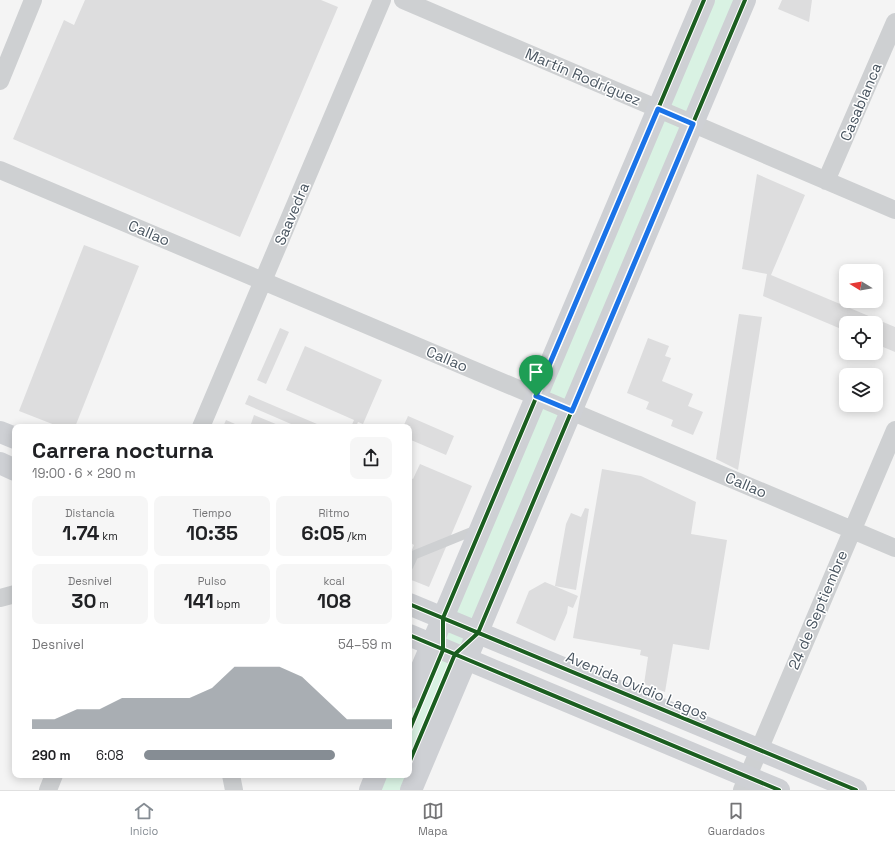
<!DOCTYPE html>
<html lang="es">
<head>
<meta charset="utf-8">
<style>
  :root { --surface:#fff; --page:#f6f6f6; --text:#202124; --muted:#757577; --line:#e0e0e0; --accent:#868d94 }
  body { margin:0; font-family:"Space Grotesk",sans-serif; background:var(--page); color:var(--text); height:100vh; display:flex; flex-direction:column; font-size:15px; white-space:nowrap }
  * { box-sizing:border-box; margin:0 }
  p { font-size:13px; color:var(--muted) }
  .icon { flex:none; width:22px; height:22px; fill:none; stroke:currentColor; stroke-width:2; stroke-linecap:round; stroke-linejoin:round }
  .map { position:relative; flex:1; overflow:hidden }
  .details { position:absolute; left:12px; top:424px; width:400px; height:354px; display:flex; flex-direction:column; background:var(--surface); border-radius:8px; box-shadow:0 2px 10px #0003 }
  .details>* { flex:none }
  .needle { width:26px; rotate:281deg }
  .tools { position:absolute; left:839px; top:264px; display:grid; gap:8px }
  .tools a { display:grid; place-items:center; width:44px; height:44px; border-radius:8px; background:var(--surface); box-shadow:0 2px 10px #0003; font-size:20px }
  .pin { position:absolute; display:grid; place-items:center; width:34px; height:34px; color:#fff; margin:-41px -17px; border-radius:50% 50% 50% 0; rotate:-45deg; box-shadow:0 0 4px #0007 }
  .pin .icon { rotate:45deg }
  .round { display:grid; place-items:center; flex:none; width:42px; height:42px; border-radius:8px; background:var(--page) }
  .head { display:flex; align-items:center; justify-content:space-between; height:68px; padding:0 20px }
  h1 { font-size:22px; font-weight:700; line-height:30px }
  .metrics { display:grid; grid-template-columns:repeat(3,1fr); gap:6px; height:68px; padding:4px 20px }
  .metrics div { display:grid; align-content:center; border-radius:8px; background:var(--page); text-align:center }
  .metrics b { font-size:20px; font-weight:700 }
  .metrics small { font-size:11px; font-weight:400 }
  .metrics p { font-size:11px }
  .chart { height:112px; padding:8px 20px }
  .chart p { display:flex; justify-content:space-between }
  .chart svg { width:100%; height:72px; margin-top:4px; fill:var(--accent); opacity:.7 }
  ul { padding:0 20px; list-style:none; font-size:13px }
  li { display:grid; grid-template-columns:64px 48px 1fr; align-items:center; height:30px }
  li i { height:10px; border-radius:5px; background:var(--accent) }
  .tabs { display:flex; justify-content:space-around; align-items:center; height:56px; border-top:1px solid var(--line); background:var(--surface); font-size:11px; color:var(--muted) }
  .tabs a { display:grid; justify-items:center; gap:2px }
  .tabs .on { color:var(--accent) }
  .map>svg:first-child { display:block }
  .green { fill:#d9f2e3 }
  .building { fill:#ddddde }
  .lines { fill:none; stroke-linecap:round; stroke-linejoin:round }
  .service { stroke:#ced0d2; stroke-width:9 }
  .minor { stroke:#ced0d2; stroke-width:18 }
  .secondary { stroke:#ced0d4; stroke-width:22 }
  .cycleway-casing { stroke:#fff; stroke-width:6 }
  .cycleway { stroke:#1b5e20; stroke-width:4 }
  .route-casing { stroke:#fff; stroke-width:8 }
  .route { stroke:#1a73e8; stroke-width:5 }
  .labels { text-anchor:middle; stroke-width:3; stroke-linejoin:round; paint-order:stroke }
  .street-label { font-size:15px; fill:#4a5661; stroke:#fff }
</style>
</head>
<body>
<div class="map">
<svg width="895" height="790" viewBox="0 0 895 790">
  <rect width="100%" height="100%" fill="#f4f4f4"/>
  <!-- green -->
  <path class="green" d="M704,0H745L411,790H370L376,775H409V698Z"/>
  <!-- building -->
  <path class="building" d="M85,0H321L338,7L240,237L13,139L64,20L74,25Z
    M782,0H812L809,22L778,9Z
    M757,174L805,195L771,275L895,327V352L876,344V323H846V331L763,296L767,274L742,269Z
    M84,245L139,266L75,427H60L19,411Z
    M739,314L762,317L738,470L716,459Z
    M280,328L289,332L266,384L257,380Z
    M648,338L669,346L665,356L671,358L662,381L693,394L688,406L703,412L693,435L671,426L673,420L646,409L649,402L627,393Z
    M305,346L382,380L363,424L358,422L356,427H351L354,420L286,390Z
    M249,395L317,424L316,427H298L245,404Z
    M254,415L283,427H258L251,424Z
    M408,416L454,436L446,455L411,440L409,444V427H403Z
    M226,420L242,427H223Z
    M420,464L472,486L429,587L409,579V557L414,545L409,542V477L413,479Z
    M602,469L641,476L696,502L691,534L727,540L709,650L673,644L665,692L644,684L648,657L640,655L641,650L573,638Z
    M585,508L589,509L576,590L555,586L566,524L571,513L581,517Z
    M545,582L578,596L573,608L568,606L567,613L555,641L516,623L529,591Z"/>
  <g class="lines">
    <!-- service -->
    <path class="service" d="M409,566L414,555L478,529"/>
    <!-- minor -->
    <path class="minor" d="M403,0L895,210
      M0,81L33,0
      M0,170L895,548
      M826,181L895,22
      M201,427L382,0
      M0,598L15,594
      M231,775L234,790
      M48,790L54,775
      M742,790L895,430"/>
    <!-- secondary -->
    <path class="secondary" d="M0,432L15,438
      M0,463L15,470
      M409,604L856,790
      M409,635L779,790
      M409,698L704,0
      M370,790L376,775
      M411,790L745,0"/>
    <defs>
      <path id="cycleway" d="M409,604L856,790
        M409,635L779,790
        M409,731L443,650V618L704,0
        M409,763L455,654L478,633L745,0"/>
    </defs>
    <!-- cycleway casing -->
    <use href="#cycleway" class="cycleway-casing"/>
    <!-- cycleway -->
    <use href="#cycleway" class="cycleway"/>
  </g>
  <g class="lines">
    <defs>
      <path id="route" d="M658,109L693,124L572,411L536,396Z"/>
    </defs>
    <!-- route casing -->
    <use href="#route" class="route-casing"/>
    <!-- route -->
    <use href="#route" class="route"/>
  </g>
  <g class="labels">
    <!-- street labels -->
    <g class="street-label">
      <text transform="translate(583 77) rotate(23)" y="5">Martín Rodríguez</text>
      <text transform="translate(861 102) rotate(-67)" y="5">Casablanca</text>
      <text transform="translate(292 214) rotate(-67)" y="5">Saavedra</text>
      <text transform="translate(149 233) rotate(23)" y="5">Callao</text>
      <text transform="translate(447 359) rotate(23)" y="5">Callao</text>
      <text transform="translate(746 485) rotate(23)" y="5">Callao</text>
      <text transform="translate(818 610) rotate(-67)" y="5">24 de Septiembre</text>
      <text transform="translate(637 686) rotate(23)" y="5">Avenida Ovidio Lagos</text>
    </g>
  </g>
</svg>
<div class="tools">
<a><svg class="needle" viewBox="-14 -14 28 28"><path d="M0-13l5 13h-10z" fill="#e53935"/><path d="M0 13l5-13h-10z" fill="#757577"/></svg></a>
<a><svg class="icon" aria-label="locate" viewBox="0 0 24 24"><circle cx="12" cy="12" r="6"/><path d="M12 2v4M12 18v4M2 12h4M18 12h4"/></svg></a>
<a><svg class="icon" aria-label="layers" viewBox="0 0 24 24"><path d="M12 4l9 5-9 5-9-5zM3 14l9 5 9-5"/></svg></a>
</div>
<div class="pin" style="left:536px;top:396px;background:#1e9e55"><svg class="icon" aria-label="arrive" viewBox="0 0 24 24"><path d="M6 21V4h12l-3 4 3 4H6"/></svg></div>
<section class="details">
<div class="head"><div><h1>Carrera nocturna</h1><p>19:00 · 6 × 290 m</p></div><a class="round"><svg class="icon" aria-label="share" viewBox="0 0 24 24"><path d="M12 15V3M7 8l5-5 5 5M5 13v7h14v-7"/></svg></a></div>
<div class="metrics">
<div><p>Distancia</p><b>1.74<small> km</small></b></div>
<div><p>Tiempo</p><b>10:35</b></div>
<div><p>Ritmo</p><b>6:05<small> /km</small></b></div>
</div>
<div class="metrics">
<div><p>Desnivel</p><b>30<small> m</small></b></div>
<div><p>Pulso</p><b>141<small> bpm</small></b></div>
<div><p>kcal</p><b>108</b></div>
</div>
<div class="chart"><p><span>Desnivel</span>54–59 m</p>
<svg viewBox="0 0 160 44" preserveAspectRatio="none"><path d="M0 44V38L10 38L20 32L30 32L40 25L50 25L60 25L70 25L80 19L90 6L100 6L110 6L120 12L130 25L140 38L150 38L160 38V44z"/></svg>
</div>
<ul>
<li><b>290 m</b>6:08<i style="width:77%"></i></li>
</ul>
</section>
</div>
<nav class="tabs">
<a class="on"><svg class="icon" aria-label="home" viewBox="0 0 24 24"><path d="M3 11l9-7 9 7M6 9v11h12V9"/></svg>Inicio</a>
<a><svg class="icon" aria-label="map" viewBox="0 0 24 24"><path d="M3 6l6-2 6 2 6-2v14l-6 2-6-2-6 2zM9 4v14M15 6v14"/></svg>Mapa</a>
<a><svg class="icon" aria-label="saved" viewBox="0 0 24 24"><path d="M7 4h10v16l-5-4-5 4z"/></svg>Guardados</a>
</nav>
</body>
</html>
